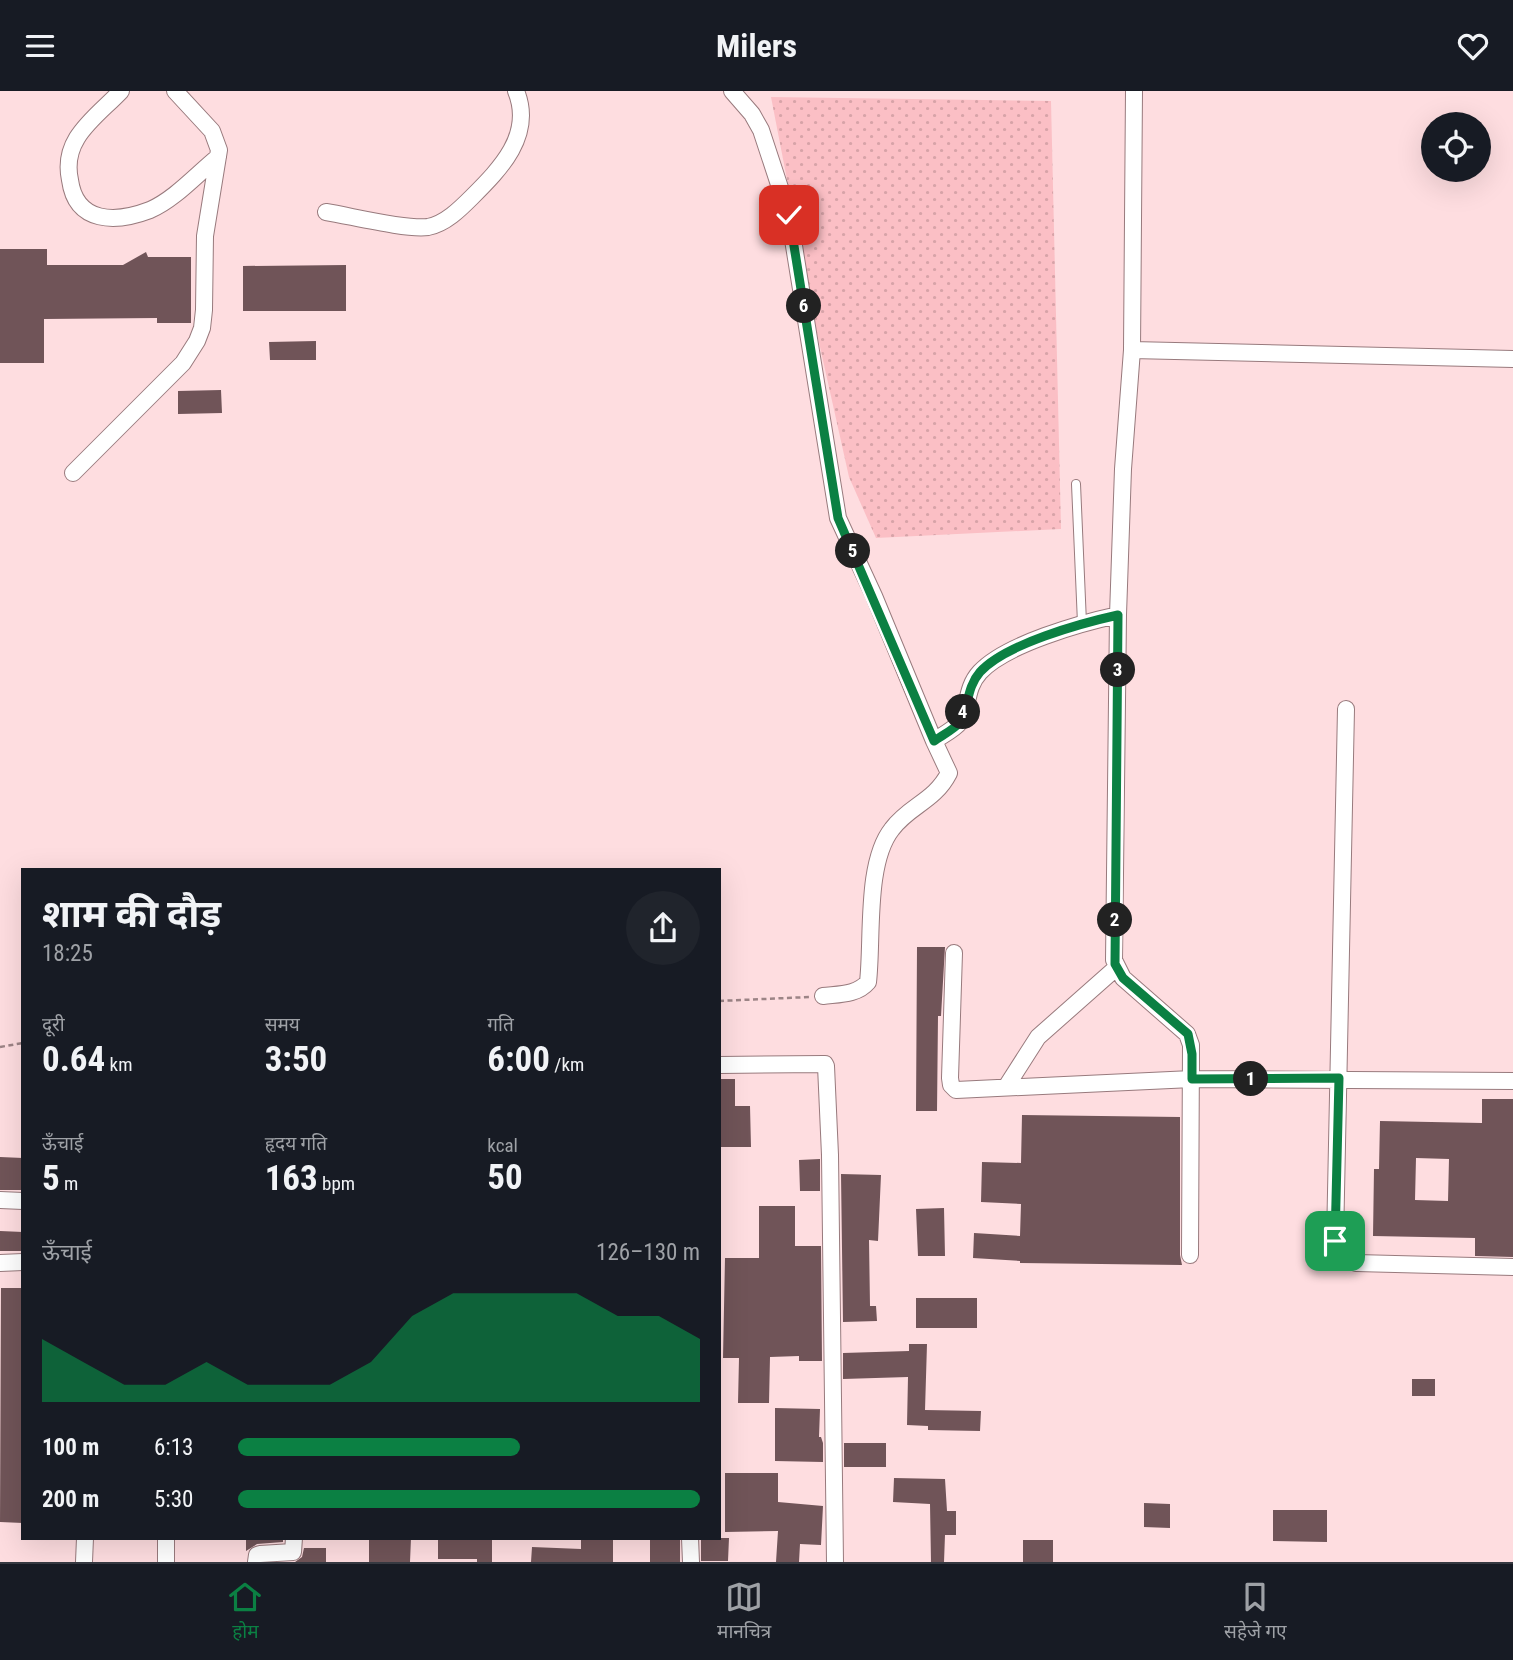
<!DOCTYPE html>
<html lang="hi">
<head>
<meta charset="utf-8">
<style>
  :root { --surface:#171b24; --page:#20242c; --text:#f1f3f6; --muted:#9ea1a6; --line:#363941; --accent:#0b8043 }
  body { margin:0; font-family:"Roboto Condensed","Noto Sans Devanagari",sans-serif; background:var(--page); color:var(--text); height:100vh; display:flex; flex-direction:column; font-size:26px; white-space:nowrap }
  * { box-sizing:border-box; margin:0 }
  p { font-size:23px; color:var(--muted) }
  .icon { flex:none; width:38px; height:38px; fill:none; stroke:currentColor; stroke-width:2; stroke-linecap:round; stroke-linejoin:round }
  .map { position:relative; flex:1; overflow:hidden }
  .sheet { position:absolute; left:21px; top:777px; width:700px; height:672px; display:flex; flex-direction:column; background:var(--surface); border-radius:0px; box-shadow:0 7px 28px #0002 }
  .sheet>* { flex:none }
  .fabs { position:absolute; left:1421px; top:21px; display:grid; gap:14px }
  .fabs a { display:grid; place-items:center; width:70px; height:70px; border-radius:50%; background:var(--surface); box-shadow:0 7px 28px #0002; font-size:35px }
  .pin { position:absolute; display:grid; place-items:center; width:60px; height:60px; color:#fff; margin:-30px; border-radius:14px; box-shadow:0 4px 10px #0006 }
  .km { position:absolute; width:35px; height:35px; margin:-18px; border-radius:50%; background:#222; color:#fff; font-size:19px; line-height:35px; text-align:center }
  .round { display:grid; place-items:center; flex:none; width:74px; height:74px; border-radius:37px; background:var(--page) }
  .summary { display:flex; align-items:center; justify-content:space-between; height:119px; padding:0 21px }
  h1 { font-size:38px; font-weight:700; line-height:52px }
  .figures { display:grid; grid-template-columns:repeat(3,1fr); gap:10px; height:119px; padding:7px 21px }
  .figures div { display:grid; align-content:center }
  .figures b { font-size:35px; font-weight:700 }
  .figures small { font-size:19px; font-weight:400 }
  .figures p { font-size:19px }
  .chart { height:196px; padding:14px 21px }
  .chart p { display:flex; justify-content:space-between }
  .chart svg { width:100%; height:126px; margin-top:7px; fill:var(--accent); opacity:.7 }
  ul { padding:0 21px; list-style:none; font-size:23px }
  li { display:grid; grid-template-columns:112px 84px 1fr; align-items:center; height:52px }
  li i { height:18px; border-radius:9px; background:var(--accent) }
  header { display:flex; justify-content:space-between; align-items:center; height:91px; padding:0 21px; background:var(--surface); font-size:32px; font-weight:700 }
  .menu { display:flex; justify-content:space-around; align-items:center; height:98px; border-top:2px solid var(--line); background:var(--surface); font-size:19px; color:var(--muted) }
  .menu a { display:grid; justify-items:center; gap:4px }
  .menu .active { color:var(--accent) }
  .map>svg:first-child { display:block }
  .grass { fill:url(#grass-dots) }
  .building { fill:#705458; fill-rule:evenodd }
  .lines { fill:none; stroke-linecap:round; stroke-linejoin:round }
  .service-casing { stroke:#987a7d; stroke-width:10 }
  .minor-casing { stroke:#987a7d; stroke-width:18 }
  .path { stroke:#9c8486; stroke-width:2.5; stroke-dasharray:5 3.5; stroke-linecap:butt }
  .service { stroke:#fff; stroke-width:8 }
  .minor { stroke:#fff; stroke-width:16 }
  .route-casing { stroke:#fff; stroke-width:14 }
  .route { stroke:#0b8043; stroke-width:9 }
</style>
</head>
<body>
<header><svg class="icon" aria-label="menu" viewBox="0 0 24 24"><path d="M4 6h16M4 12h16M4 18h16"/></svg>Milers<svg class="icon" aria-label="heart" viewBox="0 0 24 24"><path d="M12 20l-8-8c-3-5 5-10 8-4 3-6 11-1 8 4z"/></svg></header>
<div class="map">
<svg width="1513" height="1471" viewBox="0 0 1513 1471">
  <defs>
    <pattern id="grass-dots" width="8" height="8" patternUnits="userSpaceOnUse" patternTransform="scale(1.75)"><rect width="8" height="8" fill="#fbbfc5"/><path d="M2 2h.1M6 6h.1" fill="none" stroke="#d7a3a8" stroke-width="1.8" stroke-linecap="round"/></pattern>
  </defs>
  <rect width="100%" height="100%" fill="#fedde0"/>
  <!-- grass -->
  <path class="grass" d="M771,6L1051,10L1061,438L876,447L849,386L816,238Z"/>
  <!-- building -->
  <path class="building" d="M0,158H47V174H123L146,161L148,166H191V232H157V227L44,228V272H0Z
    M346,174V220H243V175Z
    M316,250V269H270L269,251Z
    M221,299L222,322L178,323V300Z
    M917,856H945L941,925H938L937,1020H916Z
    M719,988H735V1015H750L751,1056H719Z
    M1482,1008H1513V1166L1475,1165V1147L1373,1145L1374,1078H1379L1380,1030L1482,1032ZM1416,1067L1449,1068L1448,1110L1415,1109Z
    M1022,1024L1180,1026V1164L1182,1174L1020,1172V1170L973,1167L974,1142L1020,1145L1021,1113L981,1111L982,1071L1021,1072Z
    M0,1066L23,1067V1099H0Z
    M820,1068V1100H800L799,1069Z
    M841,1083L881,1084L878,1150L869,1149L870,1215H876L877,1230L843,1231Z
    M759,1115H795V1155H821L822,1270H799V1265L770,1266L769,1312H738L739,1267H723L725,1167H759Z
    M944,1117L945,1165H918L916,1118Z
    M0,1140L23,1141V1160H0Z
    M1,1197H23V1432L0,1431Z
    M916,1207H977V1237H916Z
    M909,1253H927L925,1319L981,1320L980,1340L928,1339V1335L907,1334L908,1286L843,1288V1262L909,1260Z
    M1412,1288H1435V1305H1412Z
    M775,1317L820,1318L819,1346H821L823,1352V1371L775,1370Z
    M844,1352H886V1376H844Z
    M725,1382H778V1411L823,1415L821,1454L800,1453L799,1471H776L778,1440L725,1441Z
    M894,1387L945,1388L947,1420H956V1444H945L944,1471H931L930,1413L893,1411Z
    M1144,1412L1170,1413V1437L1144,1436Z
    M1273,1419H1327V1451L1273,1450Z
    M246,1447H283V1451L257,1453L246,1460Z
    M369,1447H411L410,1471H369Z
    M438,1447H492V1471H477V1468H438Z
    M581,1447H613V1471H531L532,1456L581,1458Z
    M650,1447H680V1471H650Z
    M701,1447H729L728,1470H701Z
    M1023,1449H1053V1471H1023Z
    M304,1457H326V1471H295L302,1466Z"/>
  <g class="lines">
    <defs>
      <path id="service" d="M1076,393L1082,532"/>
      <path id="minor" d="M121,0C107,15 88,29 77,47C69,60 67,75 70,89C76,133 116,132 150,119C175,108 197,83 218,66
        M732,0L752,23L761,39L789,124L838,427L874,505L934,650
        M1134,0L1132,259L1123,378L1118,524L1114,869L1123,887L1187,943L1191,954L1190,1164
        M326,121C351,125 406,139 428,136C445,133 460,118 472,106C500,78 534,44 516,0
        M1132,259L1513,268
        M73,382L183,272L197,250L202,237L204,219L205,145L219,59L212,40L175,0
        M1346,618L1335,1150C1339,1163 1344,1167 1356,1172L1513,1176
        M954,862L950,987L951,994L956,999L1192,988L1513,990
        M823,905C839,903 857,904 868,891C873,848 865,772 892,738C910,714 934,711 949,682L934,650C941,645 955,638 960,631C969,618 965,597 980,581C1006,553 1081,532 1118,524
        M719,974L825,973L826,975L830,1064L835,1471
        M1006,996L1038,946L1116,877
        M0,1109L23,1110
        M0,1172L23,1171
        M166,1447V1471
        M690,1447L691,1471
        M84,1471L85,1447
        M256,1471L257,1464L260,1463L293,1461L294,1447"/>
    </defs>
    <!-- service casing -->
    <use href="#service" class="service-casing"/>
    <!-- minor casing -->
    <use href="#minor" class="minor-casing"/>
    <!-- path -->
    <path class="path" d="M719,910L809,906
      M0,956L23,952"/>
    <!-- service -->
    <use href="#service" class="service"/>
    <!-- minor -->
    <use href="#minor" class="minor"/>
  </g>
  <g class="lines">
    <defs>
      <path id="route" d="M789,124L838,427L934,650C941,645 955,638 960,631C969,617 966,597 980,581C1005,553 1082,532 1118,524L1115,873L1123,887L1188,943L1192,963V988L1339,987L1335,1150"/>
    </defs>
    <!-- route casing -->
    <use href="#route" class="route-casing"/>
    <!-- route -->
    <use href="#route" class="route"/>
  </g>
</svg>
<div class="fabs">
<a><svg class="icon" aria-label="locate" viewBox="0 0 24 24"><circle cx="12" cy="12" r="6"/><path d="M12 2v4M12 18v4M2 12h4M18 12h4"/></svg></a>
</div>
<div class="pin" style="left:1335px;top:1150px;background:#1e9e55"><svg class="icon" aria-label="arrive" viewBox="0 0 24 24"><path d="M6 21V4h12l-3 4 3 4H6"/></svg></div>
<div class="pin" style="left:789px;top:124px;background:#d93025"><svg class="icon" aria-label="check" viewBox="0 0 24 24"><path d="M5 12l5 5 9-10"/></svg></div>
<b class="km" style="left:1251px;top:988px">1</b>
<b class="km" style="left:1115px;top:829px">2</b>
<b class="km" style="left:1118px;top:579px">3</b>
<b class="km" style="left:963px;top:621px">4</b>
<b class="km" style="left:853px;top:460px">5</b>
<b class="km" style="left:804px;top:215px">6</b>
<section class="sheet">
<div class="summary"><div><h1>शाम की दौड़</h1><p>18:25</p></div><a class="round"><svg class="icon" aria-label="share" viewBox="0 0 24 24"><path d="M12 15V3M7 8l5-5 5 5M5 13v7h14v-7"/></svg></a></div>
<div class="figures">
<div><p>दूरी</p><b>0.64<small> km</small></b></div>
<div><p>समय</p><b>3:50</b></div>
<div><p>गति</p><b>6:00<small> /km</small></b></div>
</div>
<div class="figures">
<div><p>ऊँचाई</p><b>5<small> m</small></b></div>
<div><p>हृदय गति</p><b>163<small> bpm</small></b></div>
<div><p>kcal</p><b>50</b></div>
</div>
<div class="chart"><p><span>ऊँचाई</span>126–130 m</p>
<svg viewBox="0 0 160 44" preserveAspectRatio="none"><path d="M0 44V22L10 30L20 38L30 38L40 30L50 38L60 38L70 38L80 30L90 14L100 6L110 6L120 6L130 6L140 14L150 14L160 22V44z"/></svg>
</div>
<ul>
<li><b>100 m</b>6:13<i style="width:61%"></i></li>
<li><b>200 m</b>5:30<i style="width:100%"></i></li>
</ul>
</section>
</div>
<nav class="menu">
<a class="active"><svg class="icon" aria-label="home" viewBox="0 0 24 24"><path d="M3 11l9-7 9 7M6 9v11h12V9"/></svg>होम</a>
<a><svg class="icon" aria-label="map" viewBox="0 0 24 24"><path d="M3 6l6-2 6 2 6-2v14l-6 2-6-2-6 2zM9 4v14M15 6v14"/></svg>मानचित्र</a>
<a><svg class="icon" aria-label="saved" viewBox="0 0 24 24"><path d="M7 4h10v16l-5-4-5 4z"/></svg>सहेजे गए</a>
</nav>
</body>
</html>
